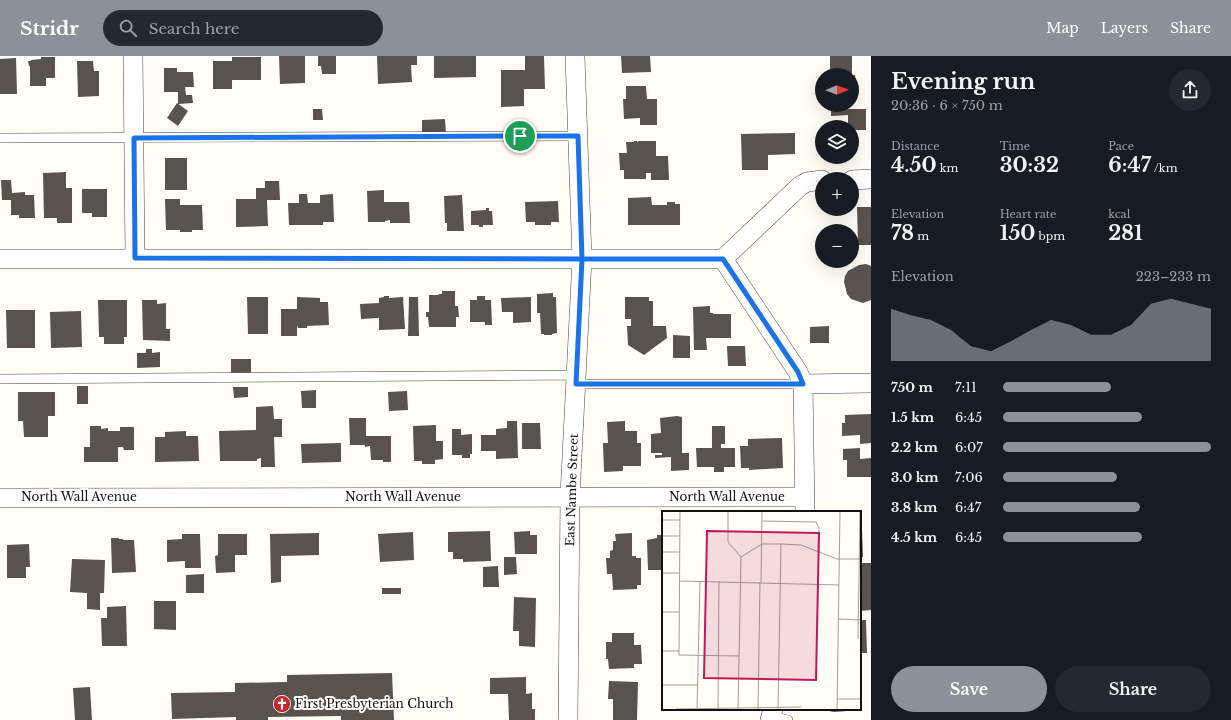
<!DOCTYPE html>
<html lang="en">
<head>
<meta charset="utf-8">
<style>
  :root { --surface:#171b24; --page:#242831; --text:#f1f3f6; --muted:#9ea1a6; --accent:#8c9099 }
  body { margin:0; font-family:"Libre Baskerville",serif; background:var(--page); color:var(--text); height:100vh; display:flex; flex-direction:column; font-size:15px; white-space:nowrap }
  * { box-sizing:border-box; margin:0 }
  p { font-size:13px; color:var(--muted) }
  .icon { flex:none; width:22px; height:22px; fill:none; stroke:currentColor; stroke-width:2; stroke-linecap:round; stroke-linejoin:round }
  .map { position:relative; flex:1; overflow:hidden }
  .sheet { display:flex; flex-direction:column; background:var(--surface); width:360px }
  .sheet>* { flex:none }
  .needle { width:26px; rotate:89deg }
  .controls { position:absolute; left:815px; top:12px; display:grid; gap:8px }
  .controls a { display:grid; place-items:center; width:44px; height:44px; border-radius:50%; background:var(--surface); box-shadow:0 4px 16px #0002; font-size:20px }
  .pin { position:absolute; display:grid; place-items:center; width:34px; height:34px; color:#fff; margin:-17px; border:2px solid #fff; border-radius:50%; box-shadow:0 1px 4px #0007 }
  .round { display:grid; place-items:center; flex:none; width:42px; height:42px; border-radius:21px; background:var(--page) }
  .overview { display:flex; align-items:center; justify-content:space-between; height:68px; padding:0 20px }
  h1 { font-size:22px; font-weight:700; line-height:30px }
  .stats { display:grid; grid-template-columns:repeat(3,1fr); gap:6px; height:68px; padding:4px 20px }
  .stats div { display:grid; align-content:center }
  .stats b { font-size:20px; font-weight:700 }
  .stats small { font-size:11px; font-weight:400 }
  .stats p { font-size:11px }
  .chart { height:112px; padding:8px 20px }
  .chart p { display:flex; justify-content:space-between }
  .chart svg { width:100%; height:72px; margin-top:4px; fill:var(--accent); opacity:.7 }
  .cta { display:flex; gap:8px; margin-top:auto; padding:8px 20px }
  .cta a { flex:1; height:46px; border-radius:24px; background:var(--accent); color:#fff; font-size:16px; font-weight:700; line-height:46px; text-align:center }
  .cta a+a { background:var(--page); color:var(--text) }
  ul { padding:0 20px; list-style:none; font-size:13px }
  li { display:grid; grid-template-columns:64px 48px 1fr; align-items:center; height:30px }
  li i { height:10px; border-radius:5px; background:var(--accent) }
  header { display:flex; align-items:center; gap:24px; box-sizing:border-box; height:56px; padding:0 20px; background:var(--accent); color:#fff }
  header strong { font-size:19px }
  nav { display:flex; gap:22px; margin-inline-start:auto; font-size:14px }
  .search { width:280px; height:36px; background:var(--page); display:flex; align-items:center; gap:10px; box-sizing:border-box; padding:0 14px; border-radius:22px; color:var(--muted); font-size:15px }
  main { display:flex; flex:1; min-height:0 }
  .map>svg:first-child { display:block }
  .building { fill:#5a524d }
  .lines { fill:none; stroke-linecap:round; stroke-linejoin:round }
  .service-casing { stroke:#444; stroke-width:10 }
  .minor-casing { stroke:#444; stroke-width:20 }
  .service { stroke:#fff; stroke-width:9 }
  .minor { stroke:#fff; stroke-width:19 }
  .route-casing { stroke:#fff; stroke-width:8 }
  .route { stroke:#1a73e8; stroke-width:5 }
  .labels { text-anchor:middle; stroke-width:4; stroke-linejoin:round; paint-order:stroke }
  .street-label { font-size:12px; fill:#111; stroke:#fff }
  .poi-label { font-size:12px; fill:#111; stroke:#fff; text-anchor:start }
  .inset-road { fill:none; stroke:#a09f9a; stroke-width:1 }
  .view { fill:#c2185b; fill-opacity:0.15; stroke:#c2185b; stroke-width:2 }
  .inset-edge { fill:none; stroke:#111; stroke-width:2 }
</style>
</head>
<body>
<header>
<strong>Stridr</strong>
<div class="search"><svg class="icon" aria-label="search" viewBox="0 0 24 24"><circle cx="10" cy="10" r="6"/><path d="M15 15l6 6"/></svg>Search here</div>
<nav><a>Map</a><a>Layers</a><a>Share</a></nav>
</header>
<main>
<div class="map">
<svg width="871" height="664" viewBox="0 0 871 664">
  <rect width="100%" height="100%" fill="#fffdf5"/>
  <!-- building -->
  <path class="building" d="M279,0H305V27L280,28Z
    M318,0H336V18H322L321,10H318Z
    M377,0H417V9H411L412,26L378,28Z
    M434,0H476V21L434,22Z
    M525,0H544L545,33H524V50L501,51V14H525Z
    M621,0H650L651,16L622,17Z
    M830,0H852V19H830Z
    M41,1H55V22H46V30H30V10H29L28,5H31V4L41,3Z
    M232,1H261V24H232V33H213V5H232Z
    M16,2L17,38H0V3Z
    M77,5H93L94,15H99V40L78,41Z
    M164,12H177V16H193L194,31H185L186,39H192L193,47L178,48V36H164Z
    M852,19H855L856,31H852Z
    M626,30H646L647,43H657V69H640V62L624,63L623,43H626Z
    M177,47L188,55L178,70L167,62Z
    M831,49H847V53H866V74H852V71H848V59L831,60Z
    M313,53H322L323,64H313Z
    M445,63L446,77H422V64Z
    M795,77V98L768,99V114H742L741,78Z
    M634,85H637V86L639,85H656V100H668L669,124H651V117H646V123H624V114H620L619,97H627L626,86H634Z
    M165,102H187V134H165Z
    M66,116V132H72V167H57V162H44L43,117Z
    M1,124H11L12,137L25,136V139H34L35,162H19V159H11V144H2Z
    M265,125H279L280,144H267L268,170L236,171V143H256V132H265Z
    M82,133H107V161H92V157H82Z
    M384,134V146H409L410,167H390V164L385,165V166H368L367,135Z
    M299,138H307L308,147H320V139L333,138L334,166H323V169H289L288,147H299Z
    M462,139L464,175H447V167H445L444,140Z
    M651,141L652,149H667V146H675V148H680V169H628V142Z
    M165,143H180V149H202L203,174H192V176H180V174H166Z
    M558,145L559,166H551V169H535V166H526L525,146Z
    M857,151H871V189H858Z
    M486,152H489V155H492L493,169H483V171H479V169H471V155L486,154Z
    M866,208L871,210V244L863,247L851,243L847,238L844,226L845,220L848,215L859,209Z
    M442,235H455V250H458L459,261H456V271H429L428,261H426V256H429V239H439L438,238H442Z
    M553,237V241H556L557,277L552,278V279H544V278H541L540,257H537V238Z
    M384,240H389V242L403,241L405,273L379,274V262L361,263L360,248L379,247V242L384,241Z
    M477,240H485V244H491L492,269H485V266H470V244H477Z
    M247,241H268V278H248Z
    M297,241L320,242V246H328L329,269L307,270V272H298L297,269V280H281V253H297Z
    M409,241H418L419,280H408Z
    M531,241V266L513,267V256H502L501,242Z
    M625,241H649V245H653V270H666L667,282L644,299L628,289L627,270H631V263H625Z
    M98,244H127V281H124V288H104V281H99Z
    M142,244H157V248L166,247V273H170V285L143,284Z
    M710,250V257H713V258H731V282H706L707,294H694L693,251Z
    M6,254H35V292H7Z
    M81,255L82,291L51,292L50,256Z
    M829,270V287H810V271Z
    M673,279L690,280V302H673Z
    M727,290H745L746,310H728Z
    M146,293H152V297L160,296V311L137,312V297H146Z
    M231,303H251V318H231Z
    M77,330H88V348H77Z
    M233,331H248V341L234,342Z
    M316,334V352H302L301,335Z
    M407,335L408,354L389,355L388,336Z
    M18,336H55V360H48V381H24L23,365H18Z
    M273,350L274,363H282V381H274L275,411H261V402L257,403V405H220L219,375L256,374V351Z
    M871,358V387L860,388V379L842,380V367H845V359Z
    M677,360L682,361V397H689V414L671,415V401L655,402V399H662V397H651V378L661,377L660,362Z
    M349,362H366V380H391V406H383V404H371L370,390L365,391V389H350Z
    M507,365H517L518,402L496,403V395H481V379H496V373L507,372Z
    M625,365V375H637V387H641V410H623V415L604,416L603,387H608L607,366Z
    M522,367H540L541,393H522Z
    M436,369V385H443V403L435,404V408H422V405H414L413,370Z
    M90,370H101V373L108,372V375H120V371H134V394H124L123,391H118V406H84V391H90Z
    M712,370H725V388H721V392H735V411H724V416H714V411H697L696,392H712Z
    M452,373H461V379L472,378V398H470V402H462V399H452Z
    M186,375V380H198L199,405L155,406V381H165V376Z
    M782,382L783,412L749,414V412H741L740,390H748V383Z
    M341,387V406L302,407L301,388Z
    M860,392V403L871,402V421H847V404H843V393Z
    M860,473H862L863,501H860Z
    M490,475L491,505L463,506V503H453V496H448V476Z
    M530,475V479H537V498H515L514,476Z
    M413,476L414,504L380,506L378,478Z
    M319,477V499L281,500V526L271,527L270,478Z
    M632,477V500H636V502H641V529H637V533L613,534L612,518H607L606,502H610V495L613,494V485H616L615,478Z
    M182,478H200L201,512H185V505L167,506V484L182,483Z
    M218,478H247V499H235V516L216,517L215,500L218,499Z
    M657,479H663V514H648L647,484L657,482Z
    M111,482H119V483H123V484H134L136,516L112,517Z
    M29,488L30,511H26V522H7V489Z
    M504,501H516L517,518L504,519Z
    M72,503L105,504L104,537H100V554L87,553V537L70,536Z
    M860,507H871V554L860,555Z
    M498,510L499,531H483V511Z
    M204,518V537H186V519Z
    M382,532H401V538H382Z
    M514,541L536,542L535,591L519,590V575H513Z
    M154,545H176V574L154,573Z
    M126,550L127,590H102L101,562H107V551Z
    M860,564H866L867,597H860Z
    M612,577H634V589H641L642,608H634V612L609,613L608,603H606V586H612Z
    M392,617L394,664H341V660L268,661V664H236V661L172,663L171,637L235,636V627L287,626V619Z
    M526,621V638L532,637V653H535V664H509L508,638H490V622Z
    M609,625L638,626L637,664H613V643H608Z
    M90,631L92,664H75L73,632Z
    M829,653H860V654L834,656L829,655Z"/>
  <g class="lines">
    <defs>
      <path id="service" d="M0,82L578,80
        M0,323L576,319
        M576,328H803
        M771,660L788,664"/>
      <path id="minor" d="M133,0L135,202
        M852,124L871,123
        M0,203H723
        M723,203L798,316L803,328L805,456
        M723,203L800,130L807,126L822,124
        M803,328L871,327
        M0,442L805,441
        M568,664L570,440L582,203L575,0
        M770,664L773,653"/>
    </defs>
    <!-- service casing -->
    <use href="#service" class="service-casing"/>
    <!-- minor casing -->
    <use href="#minor" class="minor-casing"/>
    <!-- service -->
    <use href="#service" class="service"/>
    <!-- minor -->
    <use href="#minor" class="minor"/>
  </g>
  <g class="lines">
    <defs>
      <path id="route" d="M520,80L134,82L135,202L582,203L576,328H803L798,316L723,203H582L578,80H520"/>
    </defs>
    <!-- route casing -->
    <use href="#route" class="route-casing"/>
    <!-- route -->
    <use href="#route" class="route"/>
  </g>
  <!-- icons -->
  <defs>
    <symbol id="church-disc" viewBox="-11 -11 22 22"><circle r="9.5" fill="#c4262e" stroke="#fff"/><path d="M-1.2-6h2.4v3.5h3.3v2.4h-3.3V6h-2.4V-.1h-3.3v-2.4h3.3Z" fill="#fff"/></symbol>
  </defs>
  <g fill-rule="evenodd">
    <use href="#church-disc" x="272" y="638" width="20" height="20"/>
  </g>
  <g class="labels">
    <!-- street labels -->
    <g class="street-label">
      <text transform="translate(572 434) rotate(-88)" y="4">East Nambe Street</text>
      <text x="79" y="445">North Wall Avenue</text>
      <text x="403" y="445">North Wall Avenue</text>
      <text x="727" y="445">North Wall Avenue</text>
    </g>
    <!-- poi labels -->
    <g class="poi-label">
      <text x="295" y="652">First Presbyterian Church</text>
    </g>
  </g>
  <!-- overview -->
  <g transform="translate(662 455)">
    <rect width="199" height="199" fill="#fffdf5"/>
    <path class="inset-road" d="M18,0L17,144L77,145M66,0V31L79,46M0,9H18M100,10L154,11L157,17L156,39M0,25H18M0,41H18M79,46L100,33H119L139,34L175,48H199M0,62H17M17,70L177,74M99,71L100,0M0,101H17M176,108L199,109M196,128L198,0M0,140H17M0,174H36M175,188H199M56,197L57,70M14,198L139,196M35,199L38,70M76,199L79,46M96,199L98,71M116,199L119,33M175,199L178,0"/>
    <path class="view" d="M45,20L157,22L154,169L42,167Z"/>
    <rect width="199" height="199" class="inset-edge"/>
  </g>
</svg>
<div class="controls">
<a><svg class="needle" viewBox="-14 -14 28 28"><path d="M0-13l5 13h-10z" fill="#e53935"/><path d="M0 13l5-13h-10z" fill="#9ea1a6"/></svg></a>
<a><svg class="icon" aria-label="layers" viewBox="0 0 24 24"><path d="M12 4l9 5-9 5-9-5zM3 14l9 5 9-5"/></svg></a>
<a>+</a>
<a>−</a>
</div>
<div class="pin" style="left:520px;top:80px;background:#1e9e55"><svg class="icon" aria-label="arrive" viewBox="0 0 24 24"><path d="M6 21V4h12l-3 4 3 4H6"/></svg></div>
</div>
<section class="sheet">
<div class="overview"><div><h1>Evening run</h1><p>20:36 · 6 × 750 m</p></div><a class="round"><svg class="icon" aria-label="share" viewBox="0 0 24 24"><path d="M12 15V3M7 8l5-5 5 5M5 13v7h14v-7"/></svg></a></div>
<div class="stats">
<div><p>Distance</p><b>4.50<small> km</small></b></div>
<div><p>Time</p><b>30:32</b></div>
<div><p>Pace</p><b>6:47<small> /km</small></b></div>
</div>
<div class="stats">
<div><p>Elevation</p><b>78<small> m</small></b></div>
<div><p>Heart rate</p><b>150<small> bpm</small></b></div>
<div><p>kcal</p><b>281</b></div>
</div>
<div class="chart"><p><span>Elevation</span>223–233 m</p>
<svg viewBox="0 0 160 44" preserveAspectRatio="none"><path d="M0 44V12L10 16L20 19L30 25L40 35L50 38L60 32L70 25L80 19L90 22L100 28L110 28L120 22L130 9L140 6L150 9L160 12V44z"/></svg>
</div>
<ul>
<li><b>750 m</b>7:11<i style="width:52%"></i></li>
<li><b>1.5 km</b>6:45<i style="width:67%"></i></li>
<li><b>2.2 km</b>6:07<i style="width:100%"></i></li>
<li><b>3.0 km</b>7:06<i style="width:55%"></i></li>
<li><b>3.8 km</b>6:47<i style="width:66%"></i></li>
<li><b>4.5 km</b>6:45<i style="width:67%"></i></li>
</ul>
<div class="cta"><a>Save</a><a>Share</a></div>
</section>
</main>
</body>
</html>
